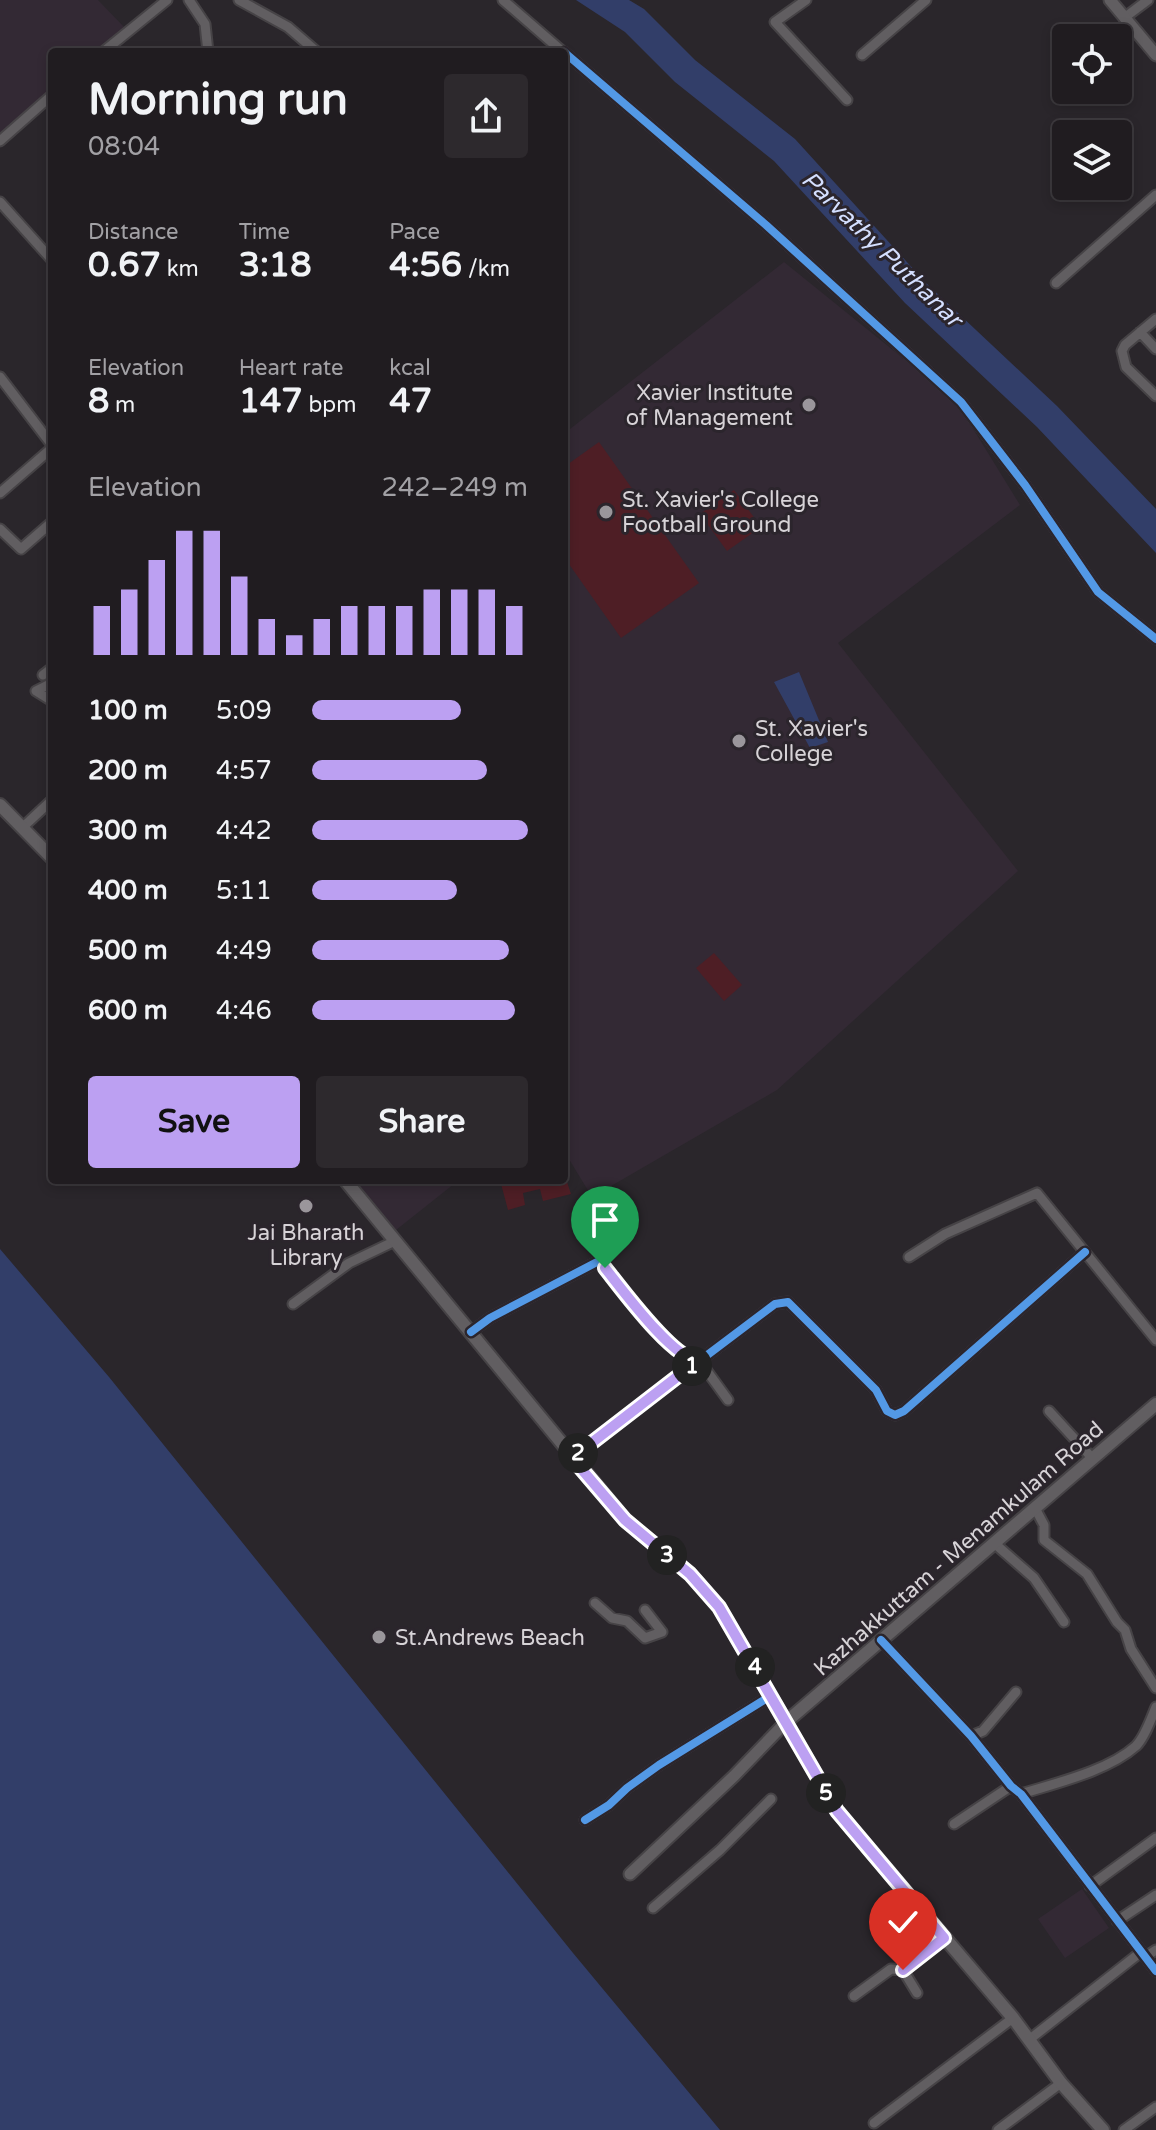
<!DOCTYPE html>
<html lang="en">
<head>
<meta charset="utf-8">
<style>
  :root { --surface:#201c20; --page:#2d292d; --text:#f1f3f6; --muted:#a2a1a5; --line:#3d3a3e; --accent:#bca0f2 }
  body { margin:0; font-family:"Varela Round",sans-serif; background:var(--page); color:var(--text); height:100vh; display:flex; flex-direction:column; font-size:30px; white-space:nowrap }
  * { box-sizing:border-box; margin:0 }
  p { font-size:26px; color:var(--muted) }
  .icon { flex:none; width:44px; height:44px; fill:none; stroke:currentColor; stroke-width:2; stroke-linecap:round; stroke-linejoin:round }
  .map { position:relative; flex:1; overflow:hidden }
  .panel { position:absolute; left:48px; top:48px; width:520px; height:1136px; display:flex; flex-direction:column; background:var(--surface); border-radius:8px; box-shadow:0 4px 12px #0003,0 0 0 2px var(--line) }
  .panel>* { flex:none }
  .controls { position:absolute; left:1052px; top:24px; display:grid; gap:16px }
  .controls a { display:grid; place-items:center; width:80px; height:80px; border-radius:8px; background:var(--surface); box-shadow:0 4px 12px #0003,0 0 0 2px var(--line); font-size:40px }
  .pin { position:absolute; display:grid; place-items:center; width:68px; height:68px; color:#fff; margin:-82px -34px; border-radius:50% 50% 50% 0; rotate:-45deg; box-shadow:0 0 8px #0007 }
  .pin .icon { rotate:45deg }
  .km { position:absolute; width:40px; height:40px; margin:-20px; border-radius:50%; background:#222; color:#fff; font-size:22px; line-height:40px; text-align:center }
  .round { display:grid; place-items:center; flex:none; width:84px; height:84px; border-radius:8px; background:var(--page) }
  .summary { display:flex; align-items:center; justify-content:space-between; height:136px; padding:0 40px }
  h1 { font-size:44px; font-weight:800; line-height:60px }
  .metrics { display:grid; grid-template-columns:repeat(3,1fr); gap:12px; height:136px; padding:8px 40px }
  .metrics div { display:grid; align-content:center }
  .metrics b { font-size:34px; font-weight:800 }
  .metrics small { font-size:22px; font-weight:400 }
  .metrics p { font-size:22px }
  .chart { height:224px; padding:16px 40px }
  .chart p { display:flex; justify-content:space-between }
  .chart svg { width:100%; height:144px; margin-top:8px; stroke:var(--accent); stroke-width:6 }
  .primary-button { display:flex; gap:16px; margin-top:auto; padding:16px 40px }
  .primary-button a { flex:1; height:92px; border-radius:8px; background:var(--accent); color:#111; font-size:32px; font-weight:800; line-height:92px; text-align:center }
  .primary-button a+a { background:var(--page); color:var(--text) }
  ul { padding:0 40px; list-style:none; font-size:26px }
  li { display:grid; grid-template-columns:128px 96px 1fr; align-items:center; height:60px }
  li i { height:20px; border-radius:10px; background:var(--accent) }
  .map>svg:first-child { display:block }
  .built { fill:#332934 }
  .green { fill:#4e1e25 }
  .water { fill:#323e69 }
  .lines { fill:none; stroke-linecap:round; stroke-linejoin:round }
  .minor-casing { stroke:#464346; stroke-width:13 }
  .tertiary-casing { stroke:#464346; stroke-width:15 }
  .secondary-casing { stroke:#464346; stroke-width:16 }
  .minor { stroke:#615e61; stroke-width:9 }
  .tertiary { stroke:#615e61; stroke-width:11 }
  .secondary { stroke:#615e61; stroke-width:12 }
  .cycleway-casing { stroke:#2b252c; stroke-width:13 }
  .cycleway { stroke:#5399e6; stroke-width:8 }
  .route-casing { stroke:#fff; stroke-width:16 }
  .route { stroke:#bca0f2; stroke-width:10 }
  .poi-dot { fill:#9a969b; stroke:#2b252c; stroke-width:3 }
  .labels { text-anchor:middle; stroke-width:6; stroke-linejoin:round; paint-order:stroke }
  .poi-label { font-size:22px; fill:#d7d3d7; stroke:#2b252c; text-anchor:start }
  .street-label { font-size:22px; fill:#d7d3d7; stroke:#2b252c }
  .water-label { font-size:24px; font-style:italic; fill:#d4dfff; stroke:#2b252c }
</style>
</head>
<body>
<div class="map">
<svg width="1156" height="2130" viewBox="0 0 1156 2130">
  <rect width="100%" height="100%" fill="#2a262b"/>
  <!-- built -->
  <path class="built" d="M0,0H98L124,27L95,52H52V90L0,136Z
    M784,262L956,401L1020,505L838,643L1018,871L777,1090L592,1197L564,1151V424L570,429Z
    M349,1180H459L391,1234Z
    M1082,1889L1109,1928L1065,1958L1038,1919Z"/>
  <!-- green -->
  <path class="green" d="M599,442L699,583L621,638L564,557V467Z
    M734,490L761,527L727,551L700,514Z
    M714,953L742,985L724,1001L696,968Z
    M564,1173L571,1194L543,1201L540,1189L523,1193L525,1205L508,1210L500,1180H564Z"/>
  <!-- water -->
  <path class="water" d="M576,0H629L644,9L695,60L795,139L926,283L1057,406L1156,509V553L1037,427L905,303L774,161L675,82L625,32Z
    M799,672L828,742L810,748L774,682Z
    M0,1249L109,1377L573,1953L720,2130H0Z"/>
  <g class="lines">
    <defs>
      <path id="minor" d="M189,0L205,24L208,52
        M239,0L288,27L317,52
        M503,0L563,52
        M806,0L775,22L847,100
        M1124,18L1148,0
        M103,52L167,0
        M564,52L766,225L961,402L1025,485L1098,592L1156,639
        M862,55L926,0
        M0,141L52,95
        M0,202L52,260
        M1056,283L1156,195
        M1156,319L1125,345L1122,351L1126,367L1156,396
        M1140,332L1156,349
        M0,377L52,445
        M0,493L52,448
        M0,529L21,549L52,522
        M43,675L52,668
        M52,683L36,691L52,701
        M23,827L52,800
        M909,1257L945,1234L1037,1193L1156,1340
        M293,1304L349,1263L395,1241
        M471,1332L490,1318L597,1262L603,1265L648,1322L691,1361L706,1356L775,1304L788,1302L876,1390L887,1411L895,1415L904,1411L1085,1252
        M1049,1411L1093,1459
        M572,1458L699,1360L728,1400
        M1035,1508L1044,1525V1540L1087,1574L1117,1622L1125,1630L1131,1649L1156,1688
        M994,1543L1034,1578L1064,1622
        M595,1603L612,1618L627,1621L645,1638L662,1632L645,1610
        M881,1640L971,1736L1011,1786L1021,1794L1156,1971
        M971,1736L983,1731L1016,1692
        M1021,1794C1056,1783 1108,1771 1136,1746C1145,1737 1151,1719 1156,1707
        M585,1820L609,1805L627,1788L659,1765L772,1695
        M954,1824L1011,1786
        M1090,1886L1156,1838
        M653,1908L720,1850L771,1799
        M1117,1921L1156,1895
        M1145,1957L1156,1950
        M917,1993L903,1970L944,1938
        M854,1996L891,1969L903,1970
        M1030,2039L1141,1952
        M874,2123L1013,2018
        M998,2130L1061,2083
        M1124,2130L1156,2107"/>
      <path id="tertiary" d="M1110,0L1156,55
        M630,1874L734,1776L786,1722"/>
      <path id="secondary" d="M0,805L52,858
        M345,1180L625,1520L690,1574L719,1607L837,1811L1013,2018L1061,2083L1103,2130
        M786,1722L1156,1404"/>
    </defs>
    <!-- minor casing -->
    <use href="#minor" class="minor-casing"/>
    <!-- tertiary casing -->
    <use href="#tertiary" class="tertiary-casing"/>
    <!-- secondary casing -->
    <use href="#secondary" class="secondary-casing"/>
    <!-- minor -->
    <use href="#minor" class="minor"/>
    <!-- tertiary -->
    <use href="#tertiary" class="tertiary"/>
    <!-- secondary -->
    <use href="#secondary" class="secondary"/>
    <defs>
      <path id="cycleway" d="M564,52L766,225L961,402L1025,485L1098,592L1156,639
        M471,1332L490,1318L597,1262L603,1265L648,1322L691,1361L706,1356L775,1304L788,1302L876,1390L887,1411L895,1415L904,1411L1085,1252
        M881,1640L971,1736L1011,1786L1021,1794L1156,1971
        M585,1820L609,1805L627,1788L659,1765L772,1695"/>
    </defs>
    <!-- cycleway casing -->
    <use href="#cycleway" class="cycleway-casing"/>
    <!-- cycleway -->
    <use href="#cycleway" class="cycleway"/>
  </g>
  <g class="lines">
    <defs>
      <path id="route" d="M605,1268C621,1288 675,1362 699,1360L572,1458L625,1520L690,1574L719,1607L837,1811L944,1938L903,1970"/>
    </defs>
    <!-- route casing -->
    <use href="#route" class="route-casing"/>
    <!-- route -->
    <use href="#route" class="route"/>
  </g>
  <!-- markers -->
  <g class="poi-dot">
    <circle cx="809" cy="405" r="8"/>
    <circle cx="606" cy="512" r="8"/>
    <circle cx="739" cy="741" r="8"/>
    <circle cx="306" cy="1206" r="8"/>
    <circle cx="379" cy="1637" r="8"/>
  </g>
  <g class="labels">
    <!-- poi labels -->
    <g class="poi-label">
      <text x="793" y="400" text-anchor="end">Xavier Institute<tspan x="793" dy="25">of Management</tspan></text>
      <text x="622" y="507">St. Xavier's College<tspan x="622" dy="25">Football Ground</tspan></text>
      <text x="755" y="736">St. Xavier's<tspan x="755" dy="25">College</tspan></text>
      <text x="306" y="1240" text-anchor="middle">Jai Bharath<tspan x="306" dy="25">Library</tspan></text>
      <text x="395" y="1645">St.Andrews Beach</text>
    </g>
    <!-- street labels -->
    <g class="street-label">
      <text transform="translate(958 1548) rotate(-41)" y="8">Kazhakkuttam - Menamkulam Road</text>
    </g>
    <!-- water labels -->
    <g class="water-label">
      <text transform="translate(882 249) rotate(44)" y="8">Parvathy Puthanar</text>
    </g>
  </g>
</svg>
<div class="controls">
<a><svg class="icon" aria-label="locate" viewBox="0 0 24 24"><circle cx="12" cy="12" r="6"/><path d="M12 2v4M12 18v4M2 12h4M18 12h4"/></svg></a>
<a><svg class="icon" aria-label="layers" viewBox="0 0 24 24"><path d="M12 4l9 5-9 5-9-5zM3 14l9 5 9-5"/></svg></a>
</div>
<div class="pin" style="left:605px;top:1268px;background:#1e9e55"><svg class="icon" aria-label="arrive" viewBox="0 0 24 24"><path d="M6 21V4h12l-3 4 3 4H6"/></svg></div>
<div class="pin" style="left:903px;top:1970px;background:#d93025"><svg class="icon" aria-label="check" viewBox="0 0 24 24"><path d="M5 12l5 5 9-10"/></svg></div>
<b class="km" style="left:692px;top:1366px">1</b>
<b class="km" style="left:578px;top:1453px">2</b>
<b class="km" style="left:667px;top:1555px">3</b>
<b class="km" style="left:755px;top:1667px">4</b>
<b class="km" style="left:826px;top:1793px">5</b>
<section class="panel">
<div class="summary"><div><h1>Morning run</h1><p>08:04</p></div><a class="round"><svg class="icon" aria-label="share" viewBox="0 0 24 24"><path d="M12 15V3M7 8l5-5 5 5M5 13v7h14v-7"/></svg></a></div>
<div class="metrics">
<div><p>Distance</p><b>0.67<small> km</small></b></div>
<div><p>Time</p><b>3:18</b></div>
<div><p>Pace</p><b>4:56<small> /km</small></b></div>
</div>
<div class="metrics">
<div><p>Elevation</p><b>8<small> m</small></b></div>
<div><p>Heart rate</p><b>147<small> bpm</small></b></div>
<div><p>kcal</p><b>47</b></div>
</div>
<div class="chart"><p><span>Elevation</span>242–249 m</p>
<svg viewBox="0 0 160 44" preserveAspectRatio="none"><path d="M5 44V29M15 44V24M25 44V15M35 44V6M45 44V6M55 44V20M65 44V33M75 44V38M85 44V33M95 44V29M105 44V29M115 44V29M125 44V24M135 44V24M145 44V24M155 44V29"/></svg>
</div>
<ul>
<li><b>100 m</b>5:09<i style="width:69%"></i></li>
<li><b>200 m</b>4:57<i style="width:81%"></i></li>
<li><b>300 m</b>4:42<i style="width:100%"></i></li>
<li><b>400 m</b>5:11<i style="width:67%"></i></li>
<li><b>500 m</b>4:49<i style="width:91%"></i></li>
<li><b>600 m</b>4:46<i style="width:94%"></i></li>
</ul>
<div class="primary-button"><a>Save</a><a>Share</a></div>
</section>
</div>
</body>
</html>
